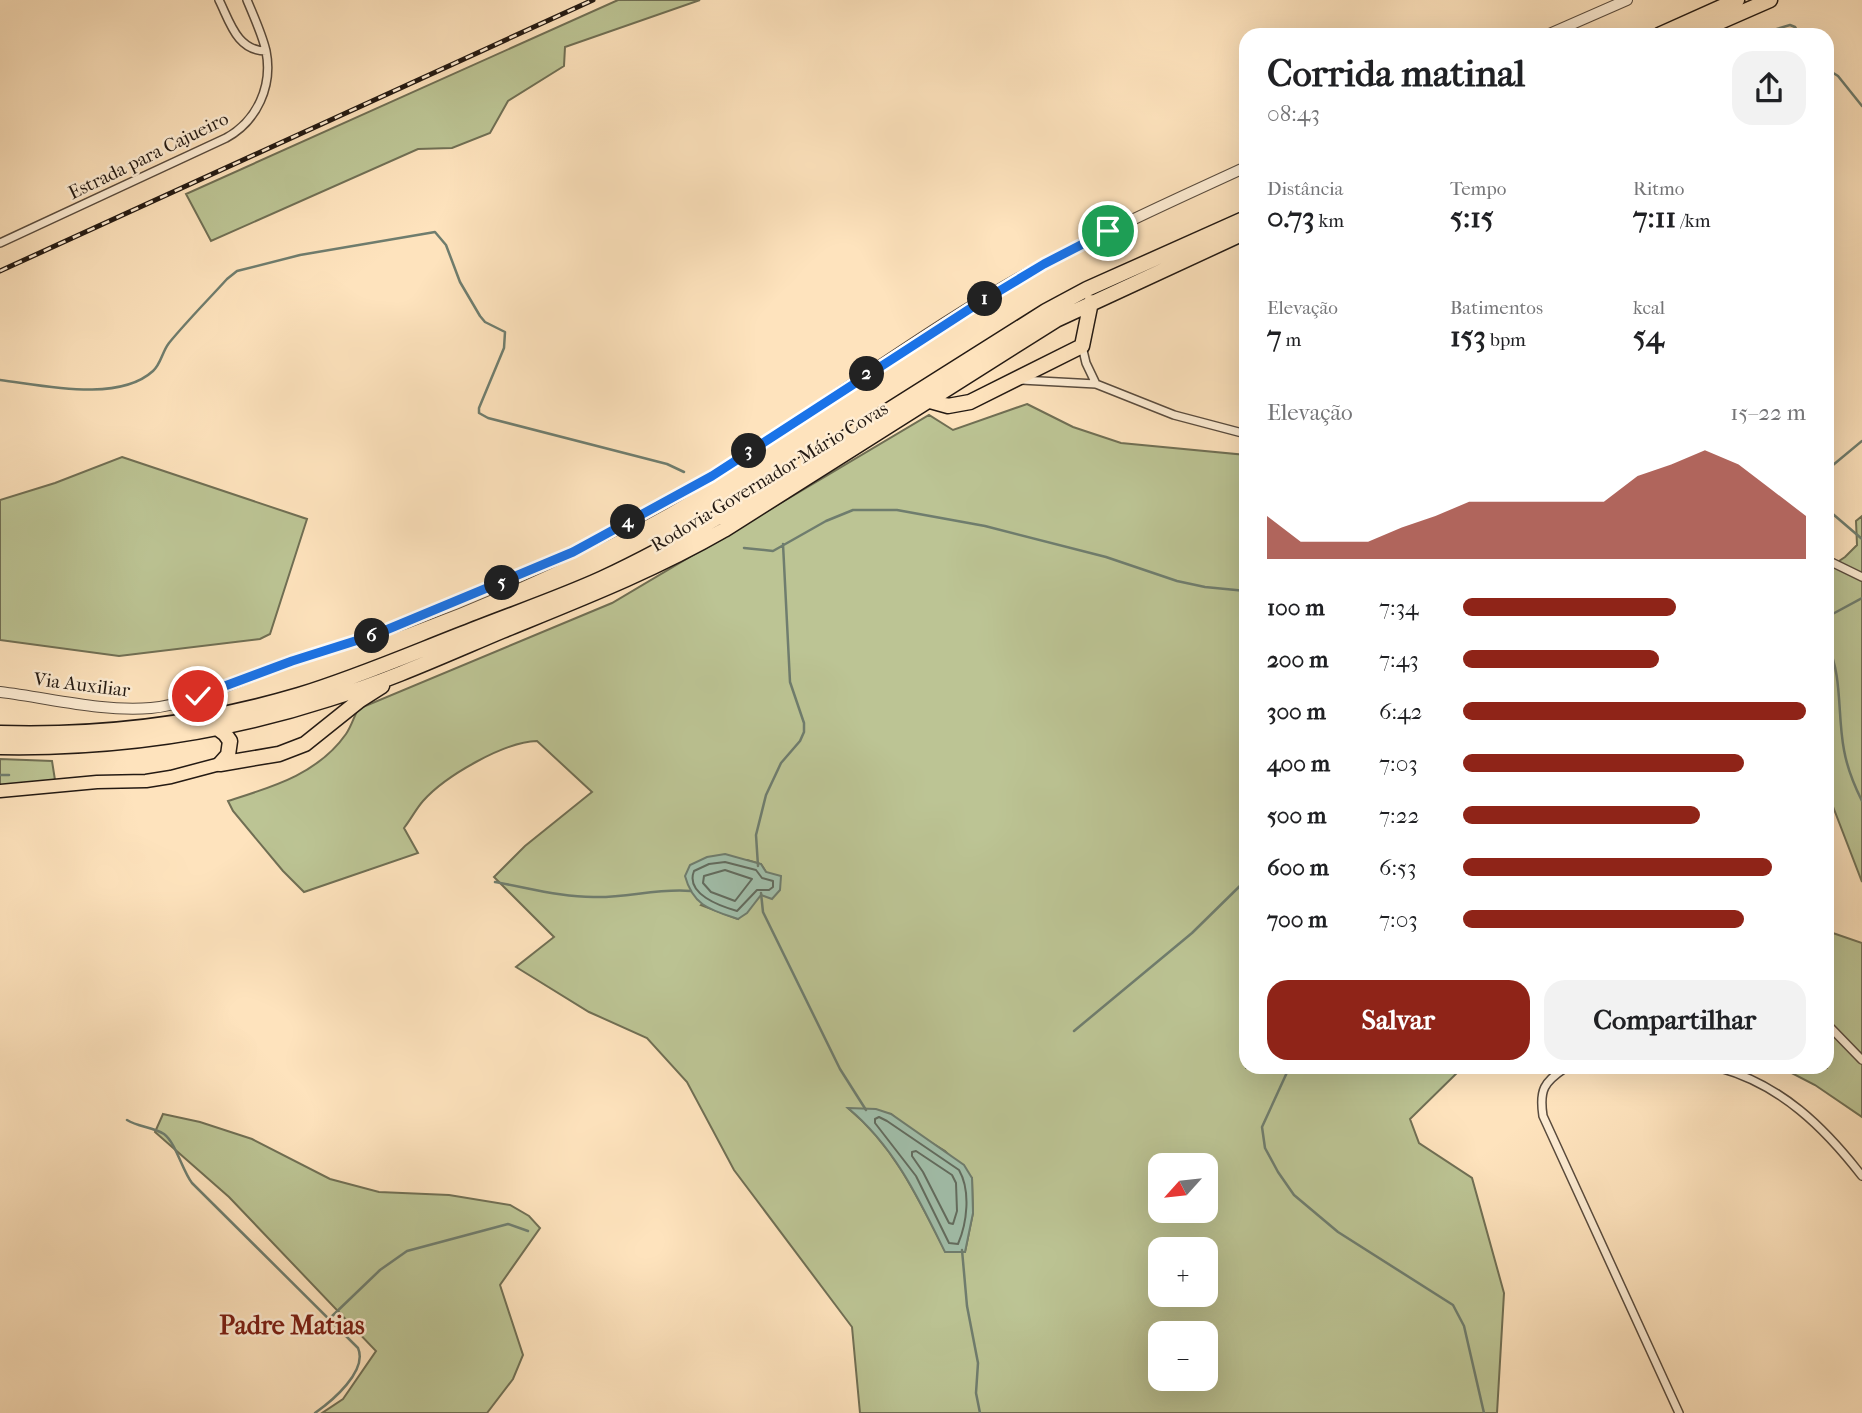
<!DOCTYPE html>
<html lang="pt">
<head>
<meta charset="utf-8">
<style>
  :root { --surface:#fff; --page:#f2f2f2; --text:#202124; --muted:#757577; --accent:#8f2418 }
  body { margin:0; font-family:"IM FELL French Canon",serif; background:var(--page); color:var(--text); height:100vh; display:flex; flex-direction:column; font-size:26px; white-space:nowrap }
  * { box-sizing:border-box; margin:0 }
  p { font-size:23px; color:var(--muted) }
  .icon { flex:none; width:38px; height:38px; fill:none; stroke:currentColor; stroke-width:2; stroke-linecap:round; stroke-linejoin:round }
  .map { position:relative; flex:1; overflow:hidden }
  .panel { position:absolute; left:1239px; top:28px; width:595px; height:1046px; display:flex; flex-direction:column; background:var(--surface); border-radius:21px; box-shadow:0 7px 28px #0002 }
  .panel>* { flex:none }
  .needle { width:46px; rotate:243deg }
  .fabs { position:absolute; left:1148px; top:1153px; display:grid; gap:14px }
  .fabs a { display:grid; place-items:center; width:70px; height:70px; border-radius:14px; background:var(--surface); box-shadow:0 7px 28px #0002; font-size:35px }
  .pin { position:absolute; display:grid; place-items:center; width:60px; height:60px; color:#fff; margin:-30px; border:4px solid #fff; border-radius:50%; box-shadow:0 2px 7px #0007 }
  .km { position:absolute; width:35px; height:35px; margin:-18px; border-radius:50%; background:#222; color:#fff; font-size:19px; line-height:35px; text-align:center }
  .round { display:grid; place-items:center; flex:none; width:74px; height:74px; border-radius:21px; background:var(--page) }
  .headline { display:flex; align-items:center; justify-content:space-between; height:119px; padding:0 28px }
  h1 { font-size:38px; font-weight:800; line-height:52px }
  .figures { display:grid; grid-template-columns:repeat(3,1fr); gap:10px; height:119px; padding:7px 28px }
  .figures div { display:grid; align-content:center }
  .figures b { font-size:30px; font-weight:800 }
  .figures small { font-size:19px; font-weight:400 }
  .figures p { font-size:19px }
  .chart { height:196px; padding:14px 28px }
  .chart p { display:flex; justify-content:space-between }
  .chart svg { width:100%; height:126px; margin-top:7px; fill:var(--accent); opacity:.7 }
  .action { display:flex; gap:14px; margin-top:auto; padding:14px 28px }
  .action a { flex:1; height:80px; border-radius:21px; background:var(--accent); color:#fff; font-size:28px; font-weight:800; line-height:80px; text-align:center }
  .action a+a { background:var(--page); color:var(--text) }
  ul { padding:0 28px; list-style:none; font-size:23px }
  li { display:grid; grid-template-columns:112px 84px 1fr; align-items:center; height:52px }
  li i { height:18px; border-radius:9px; background:var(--accent) }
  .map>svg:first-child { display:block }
  .green { fill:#bcc494; stroke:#706f54; stroke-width:2; fill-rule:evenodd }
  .water { fill:#a1bfab; stroke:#6f7d6e; stroke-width:2 }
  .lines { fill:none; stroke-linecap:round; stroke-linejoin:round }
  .shore { stroke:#626c5f; stroke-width:2 }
  .stream { stroke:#6f7d6e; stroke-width:2.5 }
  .minor-casing { stroke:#5a4c3e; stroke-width:10 }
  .tertiary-casing { stroke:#5a4c3e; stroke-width:12 }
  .primary-casing { stroke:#241a13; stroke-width:15 }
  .motorway-casing { stroke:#241a13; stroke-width:17 }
  .minor { stroke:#feedd4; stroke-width:7 }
  .tertiary { stroke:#feedd4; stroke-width:10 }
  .primary { stroke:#fee3bd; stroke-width:12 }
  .motorway { stroke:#fee3bd; stroke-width:14 }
  .rail-casing { stroke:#241a13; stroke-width:5 }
  .rail { stroke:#feedd4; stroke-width:2.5; stroke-dasharray:8; stroke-linecap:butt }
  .route-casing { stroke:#fff; stroke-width:14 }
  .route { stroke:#1a73e8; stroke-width:9 }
  .labels { text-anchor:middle; stroke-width:5; stroke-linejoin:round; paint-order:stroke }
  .street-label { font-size:19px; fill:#241a13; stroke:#feedd4 }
  .district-label { font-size:26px; font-weight:bold; fill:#7a1f14; stroke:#feedd4 }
</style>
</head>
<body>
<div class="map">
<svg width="1862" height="1413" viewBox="0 0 1862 1413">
  <rect width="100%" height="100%" fill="#fee3bd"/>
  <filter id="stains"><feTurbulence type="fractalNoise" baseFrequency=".00286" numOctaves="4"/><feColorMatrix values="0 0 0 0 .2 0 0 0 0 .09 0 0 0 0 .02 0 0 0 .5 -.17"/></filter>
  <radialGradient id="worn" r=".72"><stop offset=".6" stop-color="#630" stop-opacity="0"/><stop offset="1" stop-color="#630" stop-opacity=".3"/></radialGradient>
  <!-- green -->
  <path class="green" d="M618,0H700L565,47L564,66L508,101L490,133L452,148L418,149L211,241L186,194Z
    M1027,404L1073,427L1121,443L1246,455V1068H1462L1410,1119L1419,1143L1472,1178L1504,1293L1497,1413H860L852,1327L734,1170L687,1082L647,1038L589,1012L516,967L554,937L494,877L525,846L592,792L537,741C504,742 445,776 423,801C416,809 411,819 404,828L418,853L304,892L283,871L233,811L228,801C272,787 318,774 346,734C351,727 354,717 358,709L612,603L929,415L953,430ZM747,860L761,864L766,872L761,895L738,919L701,905ZM849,1109L891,1114L906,1127L945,1151L972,1178L973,1213L965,1252L945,1251C919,1200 895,1147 849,1109ZM1160,1166H1206V1211H1160ZM1160,1250H1206V1295H1160ZM1160,1334H1206V1379H1160Z
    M122,457L307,519L270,634L260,639L119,656L0,640V500L55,483Z
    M1862,516V882L1827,791V569L1845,557L1857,545L1856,521Z
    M0,759L52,761L55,780L0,791Z
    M1827,931L1862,943V1117L1815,1085L1782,1068H1827Z
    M163,1114L200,1122L252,1139L330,1179L379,1192L449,1195L510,1205L529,1216L540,1228L500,1285L523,1355L513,1379L487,1413H322L343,1399L376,1351L229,1197L155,1132Z"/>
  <!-- water -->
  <path class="water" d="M725,854L761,864L766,872L781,876L780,890L772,899L761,895L747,913L738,919C711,910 693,906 685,876L690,865L707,857Z
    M848,1108L876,1109L891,1114L964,1165L972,1178L973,1213L965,1252H945C919,1199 894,1146 848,1108Z"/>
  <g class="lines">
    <!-- shore -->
    <path class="shore" d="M725,862L756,870L762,878L773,881V887L769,890H757L737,911C720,906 685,894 694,871L709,864Z
      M725,870L752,879L735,901L711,892L703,883L704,876Z
      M879,1117L887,1121L959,1170C971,1191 967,1223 958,1244L949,1243L916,1176L875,1123V1119Z
      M912,1152L916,1151L952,1175L956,1183L957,1211L953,1224L949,1223L923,1172L912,1156Z"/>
    <!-- stream -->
    <path class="stream" d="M1756,35L1790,25L1795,27L1800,35
      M1827,69L1838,76L1862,106
      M0,380C42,385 118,403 153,371C161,364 162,352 169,343C187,321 207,301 227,279L237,271L300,255L435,232L446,245L460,282L480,316L485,322L505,332L504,348L479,408V413L488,418L667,464L684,472
      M1827,470L1862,441
      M1827,509L1862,539
      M744,548L773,551L826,521L853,510H897L985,526L1106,557L1177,581L1205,587L1246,591
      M1827,617L1862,598
      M1827,643C1843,677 1837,714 1844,750C1847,767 1854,785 1862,801
      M0,775H9
      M758,866L756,835L766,795L781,763L800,741L804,732V723L790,682L783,544
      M495,882C529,888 564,898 598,897C630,897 660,888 691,891
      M761,893L763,912L840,1069L866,1110
      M1074,1031L1192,933L1246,880
      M1289,1068L1262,1127L1265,1148L1278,1172L1294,1195L1338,1232L1453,1305L1464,1326L1484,1413
      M127,1120C138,1127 153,1127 164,1134C176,1143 182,1170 192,1183L358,1348C368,1371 332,1401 315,1413
      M962,1250L967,1306L978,1363L976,1393L980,1413
      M329,1319L380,1270L407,1251L508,1224L528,1231"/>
    <defs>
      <path id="minor" d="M219,0C230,22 237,51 266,51
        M0,243L226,138C257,121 273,86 266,51C262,34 254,17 247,0
        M1082,346L1086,363L1096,384
        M1021,380L1096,384L1174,415L1246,434
        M1827,560L1862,577
        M1827,1024L1862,1060
        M1565,1068C1544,1082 1539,1090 1543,1116L1679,1413
        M1720,1068C1781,1085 1824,1127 1862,1176"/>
      <path id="tertiary" d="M1547,35L1627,0
        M0,692C50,698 101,712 151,708C200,703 249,674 296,660C441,616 584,554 713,475C825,407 930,325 1046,263C1111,228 1179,198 1246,167"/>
      <path id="primary" d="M0,791L97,782L146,781L171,777L220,764"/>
      <path id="motorway" d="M1659,35L1737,0
        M1690,35L1770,0
        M930,401L948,406L970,402L1082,346L1091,302
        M217,728L225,734L230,741L228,755L220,764
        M0,733C102,736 201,724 299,695C358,677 415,652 472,630C515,613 559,598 601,579C644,559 686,536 727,512L1046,311L1087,289L1246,218
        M0,747C114,749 221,734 329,699C388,681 445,655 502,631C578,600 653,571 724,530L1056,320L1246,232
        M220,764L279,754L305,744L360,700L382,686"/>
    </defs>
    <!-- minor casing -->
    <use href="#minor" class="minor-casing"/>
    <!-- tertiary casing -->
    <use href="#tertiary" class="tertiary-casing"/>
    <!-- primary casing -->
    <use href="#primary" class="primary-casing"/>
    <!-- motorway casing -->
    <use href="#motorway" class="motorway-casing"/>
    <!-- minor -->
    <use href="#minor" class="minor"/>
    <!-- tertiary -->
    <use href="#tertiary" class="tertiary"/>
    <!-- primary -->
    <use href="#primary" class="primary"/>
    <!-- motorway -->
    <use href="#motorway" class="motorway"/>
    <defs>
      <path id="rail" d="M0,271L593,0"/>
    </defs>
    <!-- rail casing -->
    <use href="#rail" class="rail-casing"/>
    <!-- rail -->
    <use href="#rail" class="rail"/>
  </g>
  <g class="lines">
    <defs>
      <path id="route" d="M198,696L292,661L374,635L573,552L712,476L971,308L1044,264L1108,231"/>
    </defs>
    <!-- route casing -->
    <use href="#route" class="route-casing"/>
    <!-- route -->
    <use href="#route" class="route"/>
  </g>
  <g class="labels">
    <!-- street labels -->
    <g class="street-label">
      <text transform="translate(148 155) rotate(-26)" y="7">Estrada para Cajueiro</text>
      <text transform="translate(769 476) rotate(-31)" y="7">Rodovia Governador Mário Covas</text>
      <text transform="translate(82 684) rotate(7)" y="7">Via Auxiliar</text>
    </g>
    <!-- district labels -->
    <g class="district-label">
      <text x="292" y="1334">Padre Matias</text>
    </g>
  </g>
  <rect width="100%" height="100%" filter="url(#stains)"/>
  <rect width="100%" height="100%" fill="url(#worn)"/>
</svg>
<div class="fabs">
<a><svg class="needle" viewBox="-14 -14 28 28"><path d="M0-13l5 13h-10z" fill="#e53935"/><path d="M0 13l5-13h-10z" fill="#757577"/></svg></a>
<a>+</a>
<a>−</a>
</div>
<div class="pin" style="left:1108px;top:231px;background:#1e9e55"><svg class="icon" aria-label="arrive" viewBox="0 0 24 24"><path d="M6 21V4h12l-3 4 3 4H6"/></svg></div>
<div class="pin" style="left:198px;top:696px;background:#d93025"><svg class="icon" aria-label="check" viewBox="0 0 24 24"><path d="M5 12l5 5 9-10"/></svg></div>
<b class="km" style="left:985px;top:299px">1</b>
<b class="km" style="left:867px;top:374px">2</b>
<b class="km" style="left:749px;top:451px">3</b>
<b class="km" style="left:628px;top:522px">4</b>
<b class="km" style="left:502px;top:583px">5</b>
<b class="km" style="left:372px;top:636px">6</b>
<section class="panel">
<div class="headline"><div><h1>Corrida matinal</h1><p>08:43</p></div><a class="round"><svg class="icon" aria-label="share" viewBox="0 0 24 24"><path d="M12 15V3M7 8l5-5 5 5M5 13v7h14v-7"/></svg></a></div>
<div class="figures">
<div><p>Distância</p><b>0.73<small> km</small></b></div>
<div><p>Tempo</p><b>5:15</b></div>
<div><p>Ritmo</p><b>7:11<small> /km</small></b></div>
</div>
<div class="figures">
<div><p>Elevação</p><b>7<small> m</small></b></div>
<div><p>Batimentos</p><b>153<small> bpm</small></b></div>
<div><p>kcal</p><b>54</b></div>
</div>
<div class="chart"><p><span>Elevação</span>15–22 m</p>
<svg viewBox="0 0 160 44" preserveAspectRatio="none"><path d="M0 44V29L10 38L20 38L30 38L40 33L50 29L60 24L70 24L80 24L90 24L100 24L110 15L120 11L130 6L140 11L150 20L160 29V44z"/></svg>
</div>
<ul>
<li><b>100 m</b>7:34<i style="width:62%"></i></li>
<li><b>200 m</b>7:43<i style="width:57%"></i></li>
<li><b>300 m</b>6:42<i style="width:100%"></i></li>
<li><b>400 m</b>7:03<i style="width:82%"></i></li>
<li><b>500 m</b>7:22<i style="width:69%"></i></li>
<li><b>600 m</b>6:53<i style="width:90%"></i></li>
<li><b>700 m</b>7:03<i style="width:82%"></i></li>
</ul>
<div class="action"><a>Salvar</a><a>Compartilhar</a></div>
</section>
</div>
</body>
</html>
